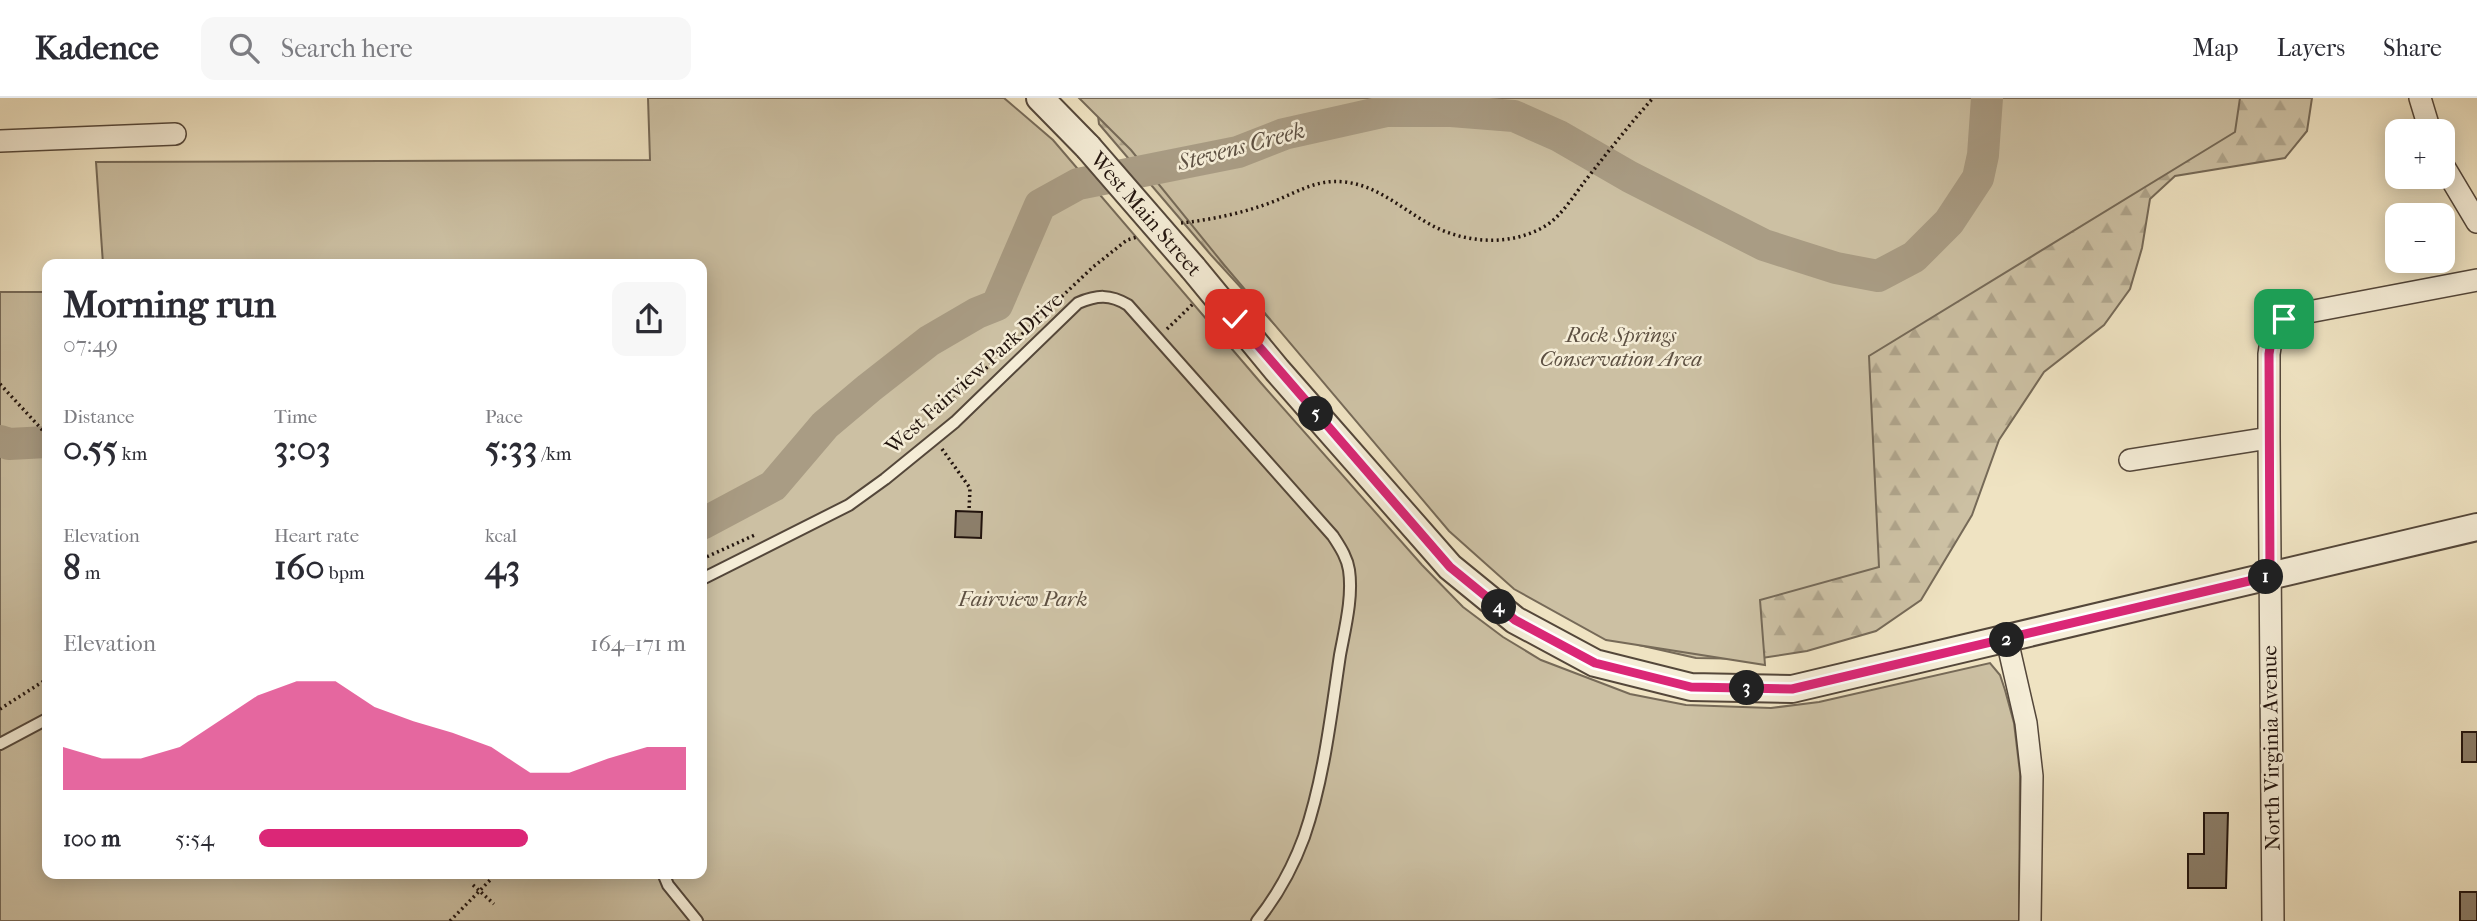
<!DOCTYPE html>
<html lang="en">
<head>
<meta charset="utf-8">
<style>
  :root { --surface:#fff; --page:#f7f7f7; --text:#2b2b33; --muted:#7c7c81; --line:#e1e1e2; --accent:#db2777 }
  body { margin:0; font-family:"IM FELL French Canon",serif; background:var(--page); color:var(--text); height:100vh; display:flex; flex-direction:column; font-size:26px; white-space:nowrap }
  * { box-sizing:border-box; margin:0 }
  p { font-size:23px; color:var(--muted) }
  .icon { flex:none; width:38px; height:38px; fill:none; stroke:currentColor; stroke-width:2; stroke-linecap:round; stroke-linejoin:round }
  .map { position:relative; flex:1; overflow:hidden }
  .details { position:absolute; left:42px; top:161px; width:665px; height:620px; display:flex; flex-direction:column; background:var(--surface); border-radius:14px; box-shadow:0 4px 18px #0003 }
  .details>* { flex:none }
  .buttons { position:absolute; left:2385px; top:21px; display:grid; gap:14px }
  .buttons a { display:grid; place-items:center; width:70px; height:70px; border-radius:14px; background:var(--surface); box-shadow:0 4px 18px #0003; font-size:35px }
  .pin { position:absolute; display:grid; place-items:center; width:60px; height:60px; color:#fff; margin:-30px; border-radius:14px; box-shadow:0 4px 10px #0006 }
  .km { position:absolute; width:35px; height:35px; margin:-18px; border-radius:50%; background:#222; color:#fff; font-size:19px; line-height:35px; text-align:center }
  .round { display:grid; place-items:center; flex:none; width:74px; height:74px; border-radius:14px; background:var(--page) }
  .head { display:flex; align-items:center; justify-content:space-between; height:119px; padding:0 21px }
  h1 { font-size:38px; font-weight:700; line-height:52px }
  .figures { display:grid; grid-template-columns:repeat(3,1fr); gap:10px; height:119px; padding:7px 21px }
  .figures div { display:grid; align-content:center }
  .figures b { font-size:35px; font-weight:700 }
  .figures small { font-size:19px; font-weight:400 }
  .figures p { font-size:19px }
  .chart { height:196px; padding:14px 21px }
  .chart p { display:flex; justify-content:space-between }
  .chart svg { width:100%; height:126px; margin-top:7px; fill:var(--accent); opacity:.7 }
  ul { padding:0 21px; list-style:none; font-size:23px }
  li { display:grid; grid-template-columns:112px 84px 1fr; align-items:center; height:52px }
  li i { height:18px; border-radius:9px; background:var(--accent) }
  header { display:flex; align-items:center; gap:42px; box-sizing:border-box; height:98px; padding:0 35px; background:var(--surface); border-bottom:2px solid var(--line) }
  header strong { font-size:33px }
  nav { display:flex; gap:38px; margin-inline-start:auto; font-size:24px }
  .search { width:490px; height:63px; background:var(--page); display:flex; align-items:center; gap:18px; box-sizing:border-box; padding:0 24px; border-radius:14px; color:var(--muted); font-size:26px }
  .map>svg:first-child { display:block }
  .forest { fill:url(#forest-firs); stroke:#766a58; stroke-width:2 }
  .park { fill:#ccc0a3; stroke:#766a58; stroke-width:2 }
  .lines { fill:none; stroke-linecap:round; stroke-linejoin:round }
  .river { stroke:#a99c84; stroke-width:32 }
  .building { fill:#8c7f6b; stroke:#21130d; stroke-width:2 }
  .service-casing { stroke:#54473a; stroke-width:14 }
  .minor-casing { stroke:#54473a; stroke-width:24 }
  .tertiary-casing { stroke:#54473a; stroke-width:30 }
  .path { stroke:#21130d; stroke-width:3.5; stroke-dasharray:2 3.5; stroke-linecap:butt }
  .service { stroke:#f5edd7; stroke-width:10 }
  .minor { stroke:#f5edd7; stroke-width:21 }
  .tertiary { stroke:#f5edd7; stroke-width:26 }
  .tertiary-bridge-casing { stroke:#54473a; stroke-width:30; stroke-linecap:butt }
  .tertiary-bridge { stroke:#f5edd7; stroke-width:26 }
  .route-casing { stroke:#fff; stroke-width:14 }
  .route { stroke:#db2777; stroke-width:9 }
  .labels { text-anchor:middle; stroke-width:5; stroke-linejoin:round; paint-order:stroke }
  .street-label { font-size:21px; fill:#21130d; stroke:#f5edd7 }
  .park-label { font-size:21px; font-style:italic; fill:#5d5042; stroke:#f5edd7 }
  .water-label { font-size:23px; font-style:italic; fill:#5e5143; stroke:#f5edd7 }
</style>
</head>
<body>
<header>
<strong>Kadence</strong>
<div class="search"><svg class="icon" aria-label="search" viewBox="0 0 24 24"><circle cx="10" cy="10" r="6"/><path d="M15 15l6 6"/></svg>Search here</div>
<nav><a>Map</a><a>Layers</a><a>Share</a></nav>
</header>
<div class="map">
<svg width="2477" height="823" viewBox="0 0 2477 823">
  <defs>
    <pattern id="forest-firs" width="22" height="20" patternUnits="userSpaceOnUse" patternTransform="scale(1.75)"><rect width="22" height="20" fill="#ccc0a3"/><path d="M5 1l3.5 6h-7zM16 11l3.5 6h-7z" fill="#afa48b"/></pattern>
  </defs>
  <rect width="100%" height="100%" fill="#efe3c2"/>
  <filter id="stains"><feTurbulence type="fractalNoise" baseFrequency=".00286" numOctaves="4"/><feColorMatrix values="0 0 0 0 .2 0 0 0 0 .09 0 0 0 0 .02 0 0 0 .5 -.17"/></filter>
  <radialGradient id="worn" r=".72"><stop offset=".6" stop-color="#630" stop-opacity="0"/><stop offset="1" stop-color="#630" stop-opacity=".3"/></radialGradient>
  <!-- forest -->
  <path class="forest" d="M1099,0H2312L2307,33L2285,60L2175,78L2150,101L2142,150L2130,191L2104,227L2044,274L1999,342L1972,417L1921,502L1876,533L1807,553L1755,561L1696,560L1639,547L1332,289L1211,157L1099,26L1097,9Z"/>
  <!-- park -->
  <path class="park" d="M648,0H1004L1053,42L1261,285L1422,467L1463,509L1503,539L1541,562L1630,596L1686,607L1771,610L1819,604L1990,565L2000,577L2005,592L2014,625L2020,675L2019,823H0V194H47V775H702V166H103L96,64L650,62Z
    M1079,0H2240L2235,34L1869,258L1879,469L1760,502L1765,567L1606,542L1514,491L1449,433L1225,168L1131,52Z"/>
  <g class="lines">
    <!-- river -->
    <path class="river" d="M0,343L9,346L47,344
      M702,426L773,388L825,327L869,290L929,243L977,215L997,207L1040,107L1078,86L1238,54L1284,36L1387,13H1451L1514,18L1559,38L1630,79L1764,147L1836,170L1878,178L1914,159L1949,124L1978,80L1983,57L1987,0"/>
  </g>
  <!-- building -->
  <path class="building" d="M956,413L982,414L981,440L955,439Z
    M2462,634H2477V664H2462Z
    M2204,715H2228L2226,790H2188V756H2204Z
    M2460,794H2477V823H2460Z"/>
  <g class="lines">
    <defs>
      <path id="service" d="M702,481L849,407L885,381L955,324L1078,205C1097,197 1110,196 1128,207L1333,438C1340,449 1347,459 1349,472C1353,499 1345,530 1340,557C1331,617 1324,681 1304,739C1293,769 1277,798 1257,823
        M0,646L47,621
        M663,775L668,787L697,823"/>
      <path id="minor" d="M2420,0L2430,33
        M0,43L175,36
        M2443,67L2477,124
        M2130,362L2269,340
        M2007,542L2026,625L2032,678L2030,823
        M2273,823L2269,340V256L2273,230L2284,221L2298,216L2477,182"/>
      <path id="tertiary" d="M1040,0L1088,49
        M1193,170L1277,272L1450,469L1515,522L1595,565L1691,589L1792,591L2477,429"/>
    </defs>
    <!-- service casing -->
    <use href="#service" class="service-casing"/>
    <!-- minor casing -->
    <use href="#minor" class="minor-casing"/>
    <!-- tertiary casing -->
    <use href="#tertiary" class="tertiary-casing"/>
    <!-- path -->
    <path class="path" d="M1181,125C1209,122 1238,116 1264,107C1292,98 1314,80 1345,84C1380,88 1405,114 1435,129C1470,146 1513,148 1547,127C1562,117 1575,96 1585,83C1607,55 1629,27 1653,0
      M1167,231L1194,205
      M0,286L47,337
      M922,331L1093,169L1127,142L1137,139
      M942,351L970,390L969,413
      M702,461L757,436
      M0,611L47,581
      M473,787L494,806
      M450,823L497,775"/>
    <!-- service -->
    <use href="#service" class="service"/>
    <!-- minor -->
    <use href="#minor" class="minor"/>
    <!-- tertiary -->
    <use href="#tertiary" class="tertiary"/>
    <defs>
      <path id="tertiary-bridge" d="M1088,49L1193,170"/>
    </defs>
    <!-- tertiary-bridge casing -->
    <use href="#tertiary-bridge" class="tertiary-bridge-casing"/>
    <!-- tertiary-bridge -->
    <use href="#tertiary-bridge" class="tertiary-bridge"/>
  </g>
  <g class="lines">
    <defs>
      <path id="route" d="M1235,221L1450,469L1515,522L1595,565L1691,589L1792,591L2270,478L2269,256L2273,230L2284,221"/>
    </defs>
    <!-- route casing -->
    <use href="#route" class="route-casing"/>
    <!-- route -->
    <use href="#route" class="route"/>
  </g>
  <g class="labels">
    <!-- street labels -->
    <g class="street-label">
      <text transform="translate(1146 116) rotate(49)" y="7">West Main Street</text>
      <text transform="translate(974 275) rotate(-42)" y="7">West Fairview Park Drive</text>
      <text transform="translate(2271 650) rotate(-91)" y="7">North Virginia Avenue</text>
    </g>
    <!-- park labels -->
    <g class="park-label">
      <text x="1621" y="244">Rock Springs<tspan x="1621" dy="24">Conservation Area</tspan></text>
      <text x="1023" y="508">Fairview Park</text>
    </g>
    <!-- water labels -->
    <g class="water-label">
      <text transform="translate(1241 48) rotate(-15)" y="8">Stevens Creek</text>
    </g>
  </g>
  <rect width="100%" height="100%" filter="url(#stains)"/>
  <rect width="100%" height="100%" fill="url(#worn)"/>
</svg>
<div class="buttons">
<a>+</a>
<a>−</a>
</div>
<div class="pin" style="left:2284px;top:221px;background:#1e9e55"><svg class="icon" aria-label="arrive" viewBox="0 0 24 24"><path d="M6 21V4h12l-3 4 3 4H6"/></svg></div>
<div class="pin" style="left:1235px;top:221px;background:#d93025"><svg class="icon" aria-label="check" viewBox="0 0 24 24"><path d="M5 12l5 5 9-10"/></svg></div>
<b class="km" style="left:2266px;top:479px">1</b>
<b class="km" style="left:2007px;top:542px">2</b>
<b class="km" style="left:1747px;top:590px">3</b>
<b class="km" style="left:1499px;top:509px">4</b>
<b class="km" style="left:1316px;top:316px">5</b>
<section class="details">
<div class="head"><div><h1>Morning run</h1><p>07:49</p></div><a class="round"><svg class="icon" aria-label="share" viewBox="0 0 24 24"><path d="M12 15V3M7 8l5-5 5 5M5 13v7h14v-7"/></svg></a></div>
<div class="figures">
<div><p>Distance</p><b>0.55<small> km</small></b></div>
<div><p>Time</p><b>3:03</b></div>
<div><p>Pace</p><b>5:33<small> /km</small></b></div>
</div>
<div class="figures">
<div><p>Elevation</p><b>8<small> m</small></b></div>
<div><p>Heart rate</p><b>160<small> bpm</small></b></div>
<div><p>kcal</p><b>43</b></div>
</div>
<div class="chart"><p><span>Elevation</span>164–171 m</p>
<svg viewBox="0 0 160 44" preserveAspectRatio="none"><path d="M0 44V29L10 33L20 33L30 29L40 20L50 11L60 6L70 6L80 15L90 20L100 24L110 29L120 38L130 38L140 33L150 29L160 29V44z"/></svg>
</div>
<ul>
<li><b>100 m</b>5:54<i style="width:63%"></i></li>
</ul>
</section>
</div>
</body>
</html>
